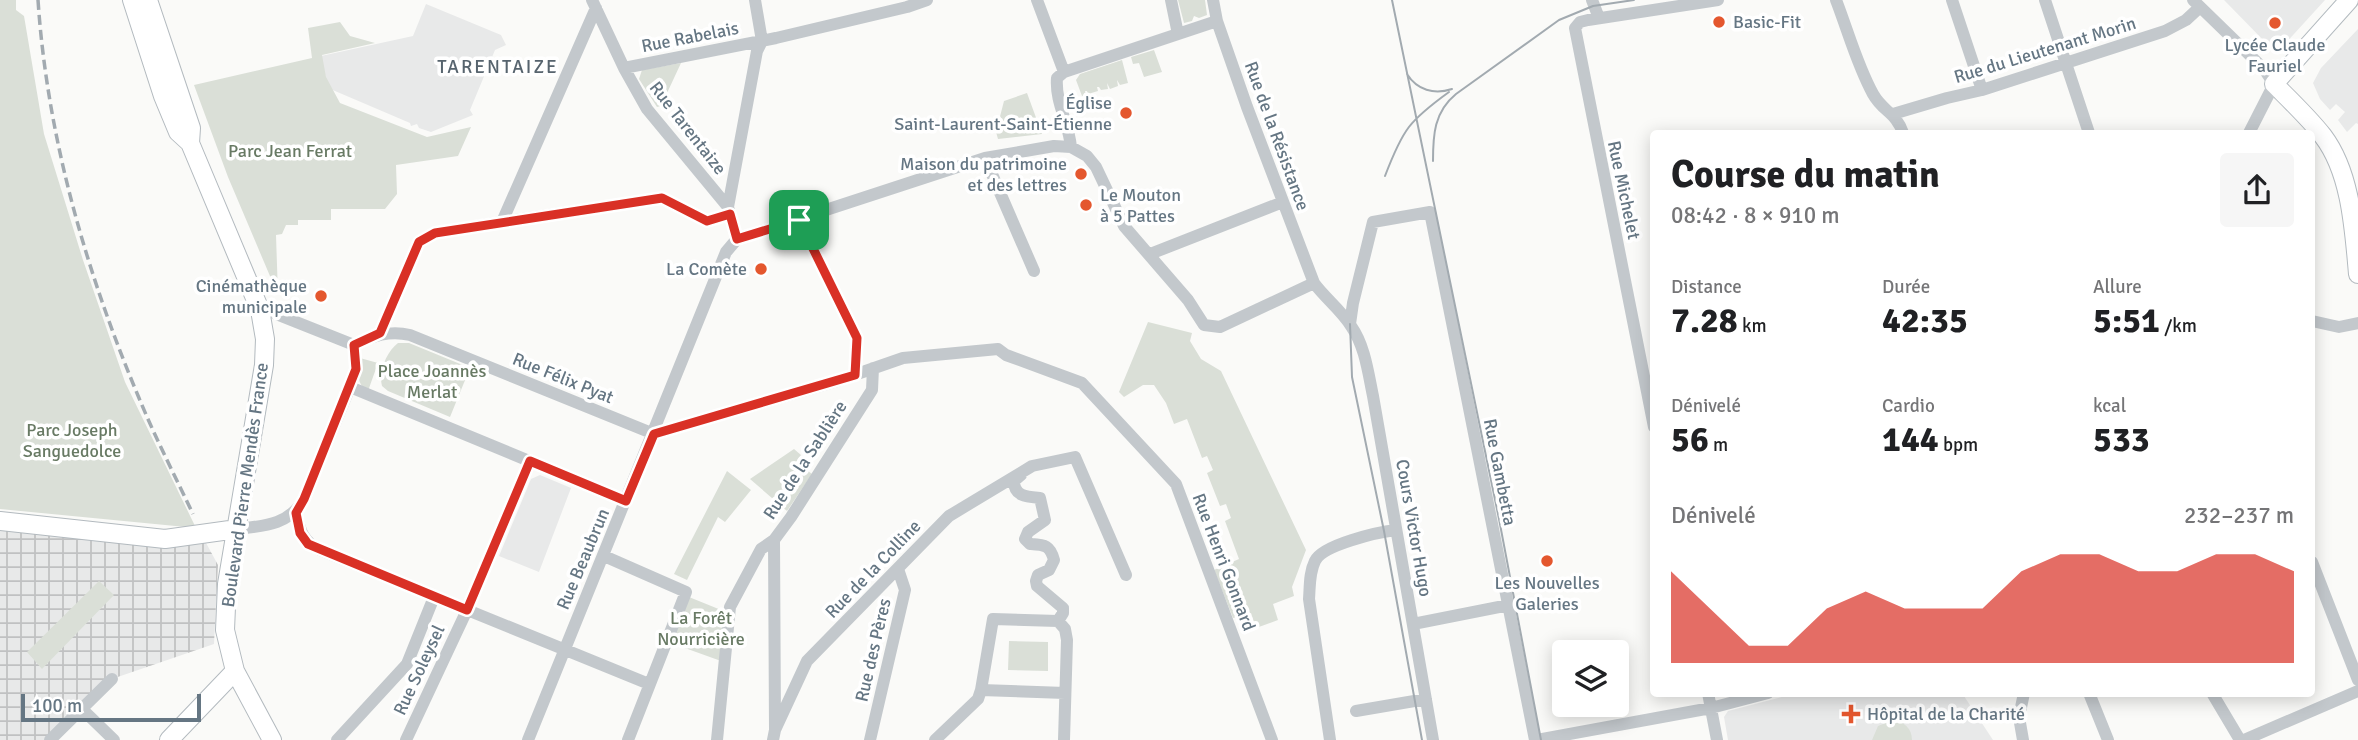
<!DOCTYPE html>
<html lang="fr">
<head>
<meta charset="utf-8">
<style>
  :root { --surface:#fff; --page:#f6f6f6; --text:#202124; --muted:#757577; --accent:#d93025 }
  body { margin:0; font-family:Signika,sans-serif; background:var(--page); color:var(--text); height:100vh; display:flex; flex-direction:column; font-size:26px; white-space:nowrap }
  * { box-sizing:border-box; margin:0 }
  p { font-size:23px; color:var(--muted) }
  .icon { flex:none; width:38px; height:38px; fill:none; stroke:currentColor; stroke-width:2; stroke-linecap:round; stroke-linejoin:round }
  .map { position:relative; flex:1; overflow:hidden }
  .side { position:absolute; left:1650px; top:130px; width:665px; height:567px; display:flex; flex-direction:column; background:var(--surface); border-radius:7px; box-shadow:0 4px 18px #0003 }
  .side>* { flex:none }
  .fabs { position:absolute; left:1552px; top:640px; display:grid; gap:14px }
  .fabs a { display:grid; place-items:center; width:77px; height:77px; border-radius:7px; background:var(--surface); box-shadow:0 4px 18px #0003; font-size:35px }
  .scale { position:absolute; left:21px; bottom:18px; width:180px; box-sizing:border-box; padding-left:7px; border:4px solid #657683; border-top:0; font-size:19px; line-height:24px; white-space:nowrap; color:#657683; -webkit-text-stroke:5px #fff; paint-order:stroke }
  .pin { position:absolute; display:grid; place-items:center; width:60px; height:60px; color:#fff; margin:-30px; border-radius:14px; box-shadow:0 4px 10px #0006 }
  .round { display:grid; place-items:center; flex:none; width:74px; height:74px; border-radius:7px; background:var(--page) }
  .headline { display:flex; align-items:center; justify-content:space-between; height:119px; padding:0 21px }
  h1 { font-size:38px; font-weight:700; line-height:52px }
  .stats { display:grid; grid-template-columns:repeat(3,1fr); gap:10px; height:119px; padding:7px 21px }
  .stats div { display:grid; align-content:center }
  .stats b { font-size:35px; font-weight:700 }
  .stats small { font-size:19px; font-weight:400 }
  .stats p { font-size:19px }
  .chart { height:196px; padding:14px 21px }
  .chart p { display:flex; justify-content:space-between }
  .chart svg { width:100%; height:126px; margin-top:7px; fill:var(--accent); opacity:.7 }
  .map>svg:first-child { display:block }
  .built { fill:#e8e9e9 }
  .industrial { fill:url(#industrial-grid) }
  .green { fill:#dadfd7 }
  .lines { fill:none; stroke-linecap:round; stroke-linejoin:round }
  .secondary-casing { stroke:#b3babf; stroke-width:20 }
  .street { stroke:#c3c8cc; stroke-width:12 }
  .secondary { stroke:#fff; stroke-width:18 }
  .tram { stroke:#a2aab0; stroke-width:2 }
  .rail { stroke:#a2aab0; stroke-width:3.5; stroke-dasharray:10 5; stroke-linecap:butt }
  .route-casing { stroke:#fff; stroke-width:14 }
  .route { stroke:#d93025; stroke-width:9 }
  .poi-dot { fill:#e4572e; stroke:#fff; stroke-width:2.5 }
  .labels { text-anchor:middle; stroke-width:7; stroke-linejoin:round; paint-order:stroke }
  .poi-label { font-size:18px; fill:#657683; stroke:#fff; text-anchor:end }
  .street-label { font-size:18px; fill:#657683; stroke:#fff }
  .park-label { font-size:18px; fill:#687a64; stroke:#fff }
  .neighbourhood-label { font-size:19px; letter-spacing:2px; fill:#57646e; stroke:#fff }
</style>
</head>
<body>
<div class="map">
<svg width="2358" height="740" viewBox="0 0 2358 740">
  <defs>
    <pattern id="industrial-grid" width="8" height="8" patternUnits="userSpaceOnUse" patternTransform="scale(1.75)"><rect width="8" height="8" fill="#e8e9e9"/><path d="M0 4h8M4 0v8" fill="none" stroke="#c0c1c2"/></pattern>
  </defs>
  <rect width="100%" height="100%" fill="#fafaf8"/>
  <!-- built -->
  <path class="built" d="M2224,0H2325L2284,45H2268Z
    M426,4L501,35L506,45L495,50L470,110L473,115L431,132L419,128L417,124L411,126L410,123L328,88L321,56L413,36Z
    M2358,29V124L2356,123L2347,132L2338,120L2345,112L2336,104L2330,110L2320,99L2313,83L2321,68Z
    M540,475L571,488L539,572L499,556L531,479Z
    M1797,693H1962L1993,740H1728L1724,717L1728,711Z"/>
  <!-- industrial -->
  <path class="industrial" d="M0,528L205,541L218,565L214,644L106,681L44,740H0Z"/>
  <!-- green -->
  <path class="green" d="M0,0H16V10L24,16L44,134L83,260L125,382L196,528L0,509Z
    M1178,0H1205L1207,15L1199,18L1194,16L1192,21L1184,23Z
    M340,22L350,36L375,43L322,55L326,77L340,103L427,137L471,127L458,156L396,165L397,194L385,209H331V220H298V225H286L282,234L276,235L278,295L228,177L194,85L312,58L308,28Z
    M1154,50L1162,72L1144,77L1139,63L1133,64L1131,57Z
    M1122,60L1128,83L1120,85L1117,80L1118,86L1110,89L1107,83L1108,89L1101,90L1099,87H1097L1098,91L1088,94L1087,91H1085L1086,95L1082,96L1076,80L1080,74Z
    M681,63L661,106L657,107L639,79L642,70Z
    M1027,93L1042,134L998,139L996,132L1004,101Z
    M1148,322L1192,333L1190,341L1201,359L1221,371L1306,550L1292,587L1294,596L1273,604L1278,620L1256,628L1251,613L1233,618L1214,570L1239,559L1225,521L1231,518L1226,504L1220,506L1207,473L1213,470L1207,456L1202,458L1187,419L1174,424L1166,403L1154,385H1143L1124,397L1119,392Z
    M398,343H409L470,368L450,417L388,391L382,386C378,372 387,351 398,343Z
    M360,358L378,363L368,391C355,384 359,371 360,358Z
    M794,449L801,455L796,462L812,474L787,511L750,479Z
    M727,471L751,490L725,522L718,517L687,580L674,574Z
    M99,581L114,595L42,669L27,652Z
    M689,597L726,612L721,661L671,643Z
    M1009,641L1048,642V671L1008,670Z
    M1893,720C1904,722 1912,728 1912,740H1872L1878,726Z"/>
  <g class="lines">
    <defs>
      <path id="secondary" d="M132,0L163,96L178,132L190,143L260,310L265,339L264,365L227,584L225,630L235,671L272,740
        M148,0L191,128L190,143
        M2349,0L2274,84C2291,101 2309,118 2323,136C2351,173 2354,229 2358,274
        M0,521L165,539L237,529
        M169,740L235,671"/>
    </defs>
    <!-- secondary casing -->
    <use href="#secondary" class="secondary-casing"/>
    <!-- street -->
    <path class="street" d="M592,0L624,68L647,109L728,207L737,239
      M755,0L762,41
      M1037,0L1064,72
      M1171,0L1178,34
      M1213,0L1217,21L1247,107L1314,283C1325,298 1341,310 1351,326C1365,346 1368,372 1373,396L1433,740
      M1592,0L1599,18
      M1836,0C1848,31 1857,65 1873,94C1883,112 1896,112 1903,133
      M1952,0L1982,90
      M2045,0L2089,133
      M2193,0L2264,69L2274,84L2249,133
      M624,68L776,38L907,7L927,0
      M1893,114L1947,98L1982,90L2165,31L2186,20L2200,7
      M1071,147C1069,123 1055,103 1057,78L1064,72L1217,21
      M985,158L1034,271
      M728,207L757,51L762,41
      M799,220L857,338L855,375
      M502,222L662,198L707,221L730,214
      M737,239L985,158L1054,146L1071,147L1087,156L1096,167L1124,226L1188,300L1204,325L1220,327L1314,283
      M1150,254L1283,202
      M260,310L271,312L354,345
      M2312,321L2339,327L2358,323
      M1350,324L1353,303L1373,222L1430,212L1535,740
      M380,333L419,242L435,233L502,222L596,8
      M354,345C373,336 389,330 410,335L654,434
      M350,387L626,501
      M1654,427L1575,28L1580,22L1588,20L1718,0
      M654,434L834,382L903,358L998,349L1006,355L1082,383L1176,484L1272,740
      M1021,475L1014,481C1014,497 1028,497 1040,498L1045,520L1028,532L1025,539L1030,544C1045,545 1050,545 1054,560L1049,570L1038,575L1036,581L1037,586L1063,608V613L1058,621
      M296,513C300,531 303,541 320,550L649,684
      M237,529C264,526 289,525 304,499L350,387L356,369L354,345
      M604,556L686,592L628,740
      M2312,562L2358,680
      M1413,624L1509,605
      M981,690L1065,693
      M1708,693L1717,740
      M2089,693L2108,740
      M2212,693L2240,740
      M82,709L114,740
      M1356,711L1426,699
      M775,730L807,661L949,516L1032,466L1075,457L1126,575
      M50,740L112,679
      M337,740L407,664L434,597
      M406,740L467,610L530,461
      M528,740L726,252L737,239
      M717,740L730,607L761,549L774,540L791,517L872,390L873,368
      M773,740L775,730L774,540
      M870,740L905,590L898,569
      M935,740L978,699L981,690L993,619L1058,621L1065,629L1067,640L1064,740
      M1330,740L1309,599C1310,587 1309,573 1315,561C1322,545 1378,532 1396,530
      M1537,740L1711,708L1768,693
      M2023,740L2019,717L2024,693
      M2244,740L2358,691"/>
    <!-- secondary -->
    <use href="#secondary" class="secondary"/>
    <!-- tram -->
    <path class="tram" d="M1392,0L1499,519L1541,740
      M1407,74C1417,90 1434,95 1452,89
      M1433,161C1433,135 1434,112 1456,94L1559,20L1593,6L1634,0
      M1385,176C1403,129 1409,121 1449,92
      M1350,324L1352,377L1384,531L1422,740"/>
    <!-- rail -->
    <path class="rail" d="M38,0C47,136 86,272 139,398C155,437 175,476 193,514"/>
  </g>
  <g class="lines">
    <defs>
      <path id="route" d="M662,198L707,221L730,214L737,239L799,220L857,338L855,375L654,434L626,501L530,461L467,610L308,544L300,533L296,513L304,499L356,369L354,345L380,333L419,242L435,233Z"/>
    </defs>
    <!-- route casing -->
    <use href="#route" class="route-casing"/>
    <!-- route -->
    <use href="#route" class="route"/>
  </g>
  <!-- markers -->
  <g class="poi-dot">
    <circle cx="1719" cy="22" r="7"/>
    <circle cx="2275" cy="23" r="7"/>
    <circle cx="1126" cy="113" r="7"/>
    <circle cx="1081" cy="174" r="7"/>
    <circle cx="1086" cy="205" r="7"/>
    <circle cx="761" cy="269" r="7"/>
    <circle cx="321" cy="296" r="7"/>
    <circle cx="1547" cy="561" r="7"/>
    <path d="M1847.5 703.5h7v7h7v7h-7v7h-7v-7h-7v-7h7z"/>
  </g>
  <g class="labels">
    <!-- poi labels -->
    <g class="poi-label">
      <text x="1733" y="28" text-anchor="start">Basic-Fit</text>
      <text x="2275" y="51" text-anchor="middle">Lycée Claude<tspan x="2275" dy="21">Fauriel</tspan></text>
      <text x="1112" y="109">Église<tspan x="1112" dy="21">Saint-Laurent-Saint-Étienne</tspan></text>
      <text x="1067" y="170">Maison du patrimoine<tspan x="1067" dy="21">et des lettres</tspan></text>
      <text x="1100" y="201" text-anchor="start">Le Mouton<tspan x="1100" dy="21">à 5 Pattes</tspan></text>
      <text x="747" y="275">La Comète</text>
      <text x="307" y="292">Cinémathèque<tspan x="307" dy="21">municipale</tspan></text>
      <text x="1547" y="589" text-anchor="middle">Les Nouvelles<tspan x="1547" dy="21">Galeries</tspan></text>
      <text x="1867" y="720" text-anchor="start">Hôpital de la Charité</text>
    </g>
    <!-- street labels -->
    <g class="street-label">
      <text transform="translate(690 37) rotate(-11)" y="6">Rue Rabelais</text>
      <text transform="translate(2045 50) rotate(-17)" y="6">Rue du Lieutenant Morin</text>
      <text transform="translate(688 128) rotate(52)" y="6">Rue Tarentaize</text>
      <text transform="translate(1277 136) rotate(70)" y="6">Rue de la Résistance</text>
      <text transform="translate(1624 190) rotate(78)" y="6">Rue Michelet</text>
      <text transform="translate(563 378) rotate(22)" y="6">Rue Félix Pyat</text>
      <text transform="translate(805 460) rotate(-57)" y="6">Rue de la Sablière</text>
      <text transform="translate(1500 472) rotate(79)" y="6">Rue Gambetta</text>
      <text transform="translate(245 485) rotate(-82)" y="6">Boulevard Pierre Mendès France</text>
      <text transform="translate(1414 528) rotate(80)" y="6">Cours Victor Hugo</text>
      <text transform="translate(583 559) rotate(-67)" y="6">Rue Beaubrun</text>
      <text transform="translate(1224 562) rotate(69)" y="6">Rue Henri Gonnard</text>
      <text transform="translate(873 569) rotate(-46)" y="6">Rue de la Colline</text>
      <text transform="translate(873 650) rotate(-77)" y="6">Rue des Pères</text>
      <text transform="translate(419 670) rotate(-65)" y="6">Rue Soleysel</text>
    </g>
    <!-- park labels -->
    <g class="park-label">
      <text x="290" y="157">Parc Jean Ferrat</text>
      <text x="432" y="377">Place Joannès<tspan x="432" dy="21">Merlat</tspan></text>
      <text x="72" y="436">Parc Joseph<tspan x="72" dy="21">Sanguedolce</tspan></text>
      <text x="701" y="624">La Forêt<tspan x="701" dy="21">Nourricière</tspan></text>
    </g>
    <!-- neighbourhood labels -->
    <g class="neighbourhood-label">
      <text x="498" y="73">TARENTAIZE</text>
    </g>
  </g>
</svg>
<div class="fabs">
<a><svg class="icon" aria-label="layers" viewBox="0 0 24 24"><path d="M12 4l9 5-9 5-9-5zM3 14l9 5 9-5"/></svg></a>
</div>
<div class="scale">100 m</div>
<div class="pin" style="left:799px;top:220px;background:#1e9e55"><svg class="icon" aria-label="arrive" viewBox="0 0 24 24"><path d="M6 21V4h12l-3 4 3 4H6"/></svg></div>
<section class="side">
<div class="headline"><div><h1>Course du matin</h1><p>08:42 · 8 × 910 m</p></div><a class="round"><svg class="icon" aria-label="share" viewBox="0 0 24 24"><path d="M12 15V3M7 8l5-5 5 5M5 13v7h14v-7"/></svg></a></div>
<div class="stats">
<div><p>Distance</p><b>7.28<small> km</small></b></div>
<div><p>Durée</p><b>42:35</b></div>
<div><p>Allure</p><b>5:51<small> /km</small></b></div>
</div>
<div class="stats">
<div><p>Dénivelé</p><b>56<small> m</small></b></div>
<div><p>Cardio</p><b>144<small> bpm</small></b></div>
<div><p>kcal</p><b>533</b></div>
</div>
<div class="chart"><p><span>Dénivelé</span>232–237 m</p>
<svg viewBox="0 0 160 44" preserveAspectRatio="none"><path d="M0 44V12L10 25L20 38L30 38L40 25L50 19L60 25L70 25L80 25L90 12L100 6L110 6L120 12L130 12L140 6L150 6L160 12V44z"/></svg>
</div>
</section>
</div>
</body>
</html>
